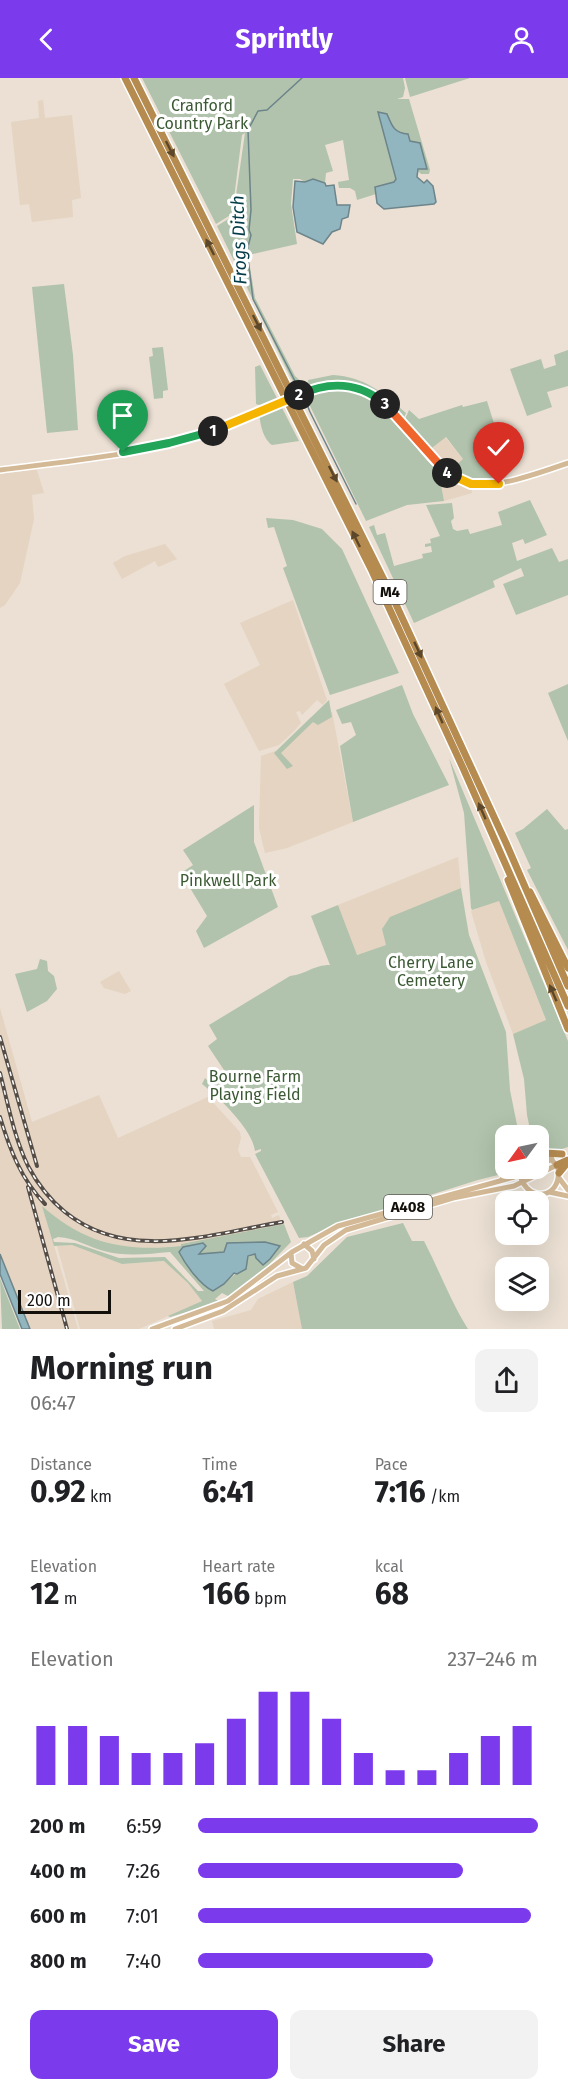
<!DOCTYPE html>
<html lang="en">
<head>
<meta charset="utf-8">
<style>
  :root { --surface:#fff; --page:#f2f2f2; --text:#202124; --muted:#757577; --accent:#7c3aed }
  body { margin:0; font-family:"Fira Sans",sans-serif; background:var(--page); color:var(--text); height:100vh; display:flex; flex-direction:column; font-size:22px; white-space:nowrap }
  * { box-sizing:border-box; margin:0 }
  p { font-size:20px; color:var(--muted) }
  .icon { flex:none; width:33px; height:33px; fill:none; stroke:currentColor; stroke-width:2; stroke-linecap:round; stroke-linejoin:round }
  .map { position:relative; height:1251px; overflow:hidden }
  .panel { display:flex; flex-direction:column; background:var(--surface); flex:1 }
  .panel>* { flex:none }
  .needle { width:39px; rotate:237deg }
  .controls { position:absolute; left:495px; top:1047px; display:grid; gap:12px }
  .controls a { display:grid; place-items:center; width:54px; height:54px; border-radius:12px; background:var(--surface); box-shadow:0 6px 24px #0002; font-size:30px }
  .scale { position:absolute; left:18px; bottom:15px; width:93px; box-sizing:border-box; padding-left:6px; border:3px solid #130f0b; border-top:0; font-size:16px; line-height:21px; white-space:nowrap; color:#130f0b; -webkit-text-stroke:4px #fff; paint-order:stroke }
  .pin { position:absolute; display:grid; place-items:center; width:51px; height:51px; color:#fff; margin:-62px -26px; border-radius:50% 50% 50% 0; rotate:-45deg; box-shadow:0 0 6px #0007 }
  .pin .icon { rotate:45deg }
  .km { position:absolute; width:30px; height:30px; margin:-15px; border-radius:50%; background:#222; color:#fff; font-size:16px; line-height:30px; text-align:center }
  .round { display:grid; place-items:center; flex:none; width:63px; height:63px; border-radius:12px; background:var(--page) }
  .summary { display:flex; align-items:center; justify-content:space-between; height:102px; padding:0 30px }
  h1 { font-size:33px; font-weight:700; line-height:45px }
  .metrics { display:grid; grid-template-columns:repeat(3,1fr); gap:9px; height:102px; padding:6px 30px }
  .metrics div { display:grid; align-content:center }
  .metrics b { font-size:30px; font-weight:700 }
  .metrics small { font-size:16px; font-weight:400 }
  .metrics p { font-size:16px }
  .chart { height:168px; padding:12px 30px }
  .chart p { display:flex; justify-content:space-between }
  .chart svg { width:100%; height:108px; margin-top:6px; stroke:var(--accent); stroke-width:6 }
  .primary-button { display:flex; gap:12px; margin-top:auto; padding:12px 30px }
  .primary-button a { flex:1; height:69px; border-radius:12px; background:var(--accent); color:#fff; font-size:24px; font-weight:700; line-height:69px; text-align:center }
  .primary-button a+a { background:var(--page); color:var(--text) }
  ul { padding:0 30px; list-style:none; font-size:20px }
  li { display:grid; grid-template-columns:96px 72px 1fr; align-items:center; height:45px }
  li i { height:15px; border-radius:8px; background:var(--accent) }
  header { display:flex; justify-content:space-between; align-items:center; height:78px; padding:0 30px; background:var(--accent); color:#fff; font-size:27px; font-weight:700 }
  .map>svg:first-child { display:block }
  .built { fill:#e4d4c1 }
  .green { fill:#b1c3ac; fill-rule:evenodd }
  .water { fill:#92b6c0; stroke:#6c848a; stroke-width:1.5 }
  .lines { fill:none; stroke-linecap:round; stroke-linejoin:round }
  .stream { stroke:#6c848a; stroke-width:1.5 }
  .primary-casing { stroke:#fff; stroke-width:8 }
  .motorway-casing { stroke:#fff; stroke-width:10 }
  .primary { stroke:#d3b996; stroke-width:5 }
  .motorway { stroke:#b58b50; stroke-width:7 }
  .rail-casing { stroke:#544d47; stroke-width:4 }
  .rail { stroke:#fff; stroke-width:1.5; stroke-dasharray:4.5; stroke-linecap:butt }
  .primary-bridge-casing { stroke:#fff; stroke-width:8; stroke-linecap:butt }
  .primary-bridge { stroke:#d3b996; stroke-width:5 }
  .oneway { fill:#5c472a }
  .split-1-casing { stroke:#fff; stroke-width:12 }
  .split-2-casing { stroke:#fff; stroke-width:12 }
  .split-3-casing { stroke:#fff; stroke-width:12 }
  .split-4-casing { stroke:#fff; stroke-width:12 }
  .split-5-casing { stroke:#fff; stroke-width:12 }
  .split-1 { stroke:#22a559; stroke-width:8 }
  .split-2 { stroke:#f5b400; stroke-width:8 }
  .split-3 { stroke:#22a559; stroke-width:8 }
  .split-4 { stroke:#f0652b; stroke-width:8 }
  .split-5 { stroke:#f5b400; stroke-width:8 }
  .labels { text-anchor:middle; stroke-width:6; stroke-linejoin:round; paint-order:stroke }
  .shield { fill:#fff; stroke:#5a5754; stroke-width:1.5 }
  .shield-label { font-size:15px; font-weight:bold; fill:#130f0b }
  .park-label { font-size:16px; fill:#3b5a33; stroke:#fff }
  .water-label { font-size:18px; font-style:italic; fill:#033c48; stroke:#fff }
</style>
</head>
<body>
<header><svg class="icon" aria-label="back" viewBox="0 0 24 24"><path d="M15 5l-7 7 7 7"/></svg>Sprintly<svg class="icon" aria-label="person" viewBox="0 0 24 24"><circle cx="12" cy="8" r="4"/><path d="M4 21q1-7 8-7t8 7"/></svg></header>
<div class="map">
<svg width="568" height="1251" viewBox="0 0 568 1251">
  <rect width="100%" height="100%" fill="#ebe0d3"/>
  <!-- built -->
  <path class="built" d="M43,22L45,40L72,37L81,120L72,122L73,139L32,144L29,126L20,127L11,44L39,40L38,23Z
    M445,359L463,381L448,394L427,373Z
    M36,389L44,415L32,417L34,441L20,505L5,527L0,530V394Z
    M439,389L471,407L472,415L444,423L438,390Z
    M165,466L177,481L158,489L155,483L122,501L113,485L125,478Z
    M293,522L327,622L323,627L317,622L302,637L300,633L296,634L301,645L294,653L279,667L259,673L224,606L260,587L240,545Z
    M332,634L353,744L287,770L265,775L259,750L261,678L278,672L311,639Z
    M458,779L461,810L390,840L382,851L387,867L356,877L338,827Z
    M499,822L546,943L513,956L486,884L471,833Z
    M119,893L131,913L125,916L104,910L100,904Z
    M0,930L32,1044L99,1017L118,1060L208,1019L240,1054L241,1060L238,1072L241,1079H250L278,1134L271,1137L272,1140L279,1137L282,1147L181,1166V1168L139,1171L117,1168L86,1158L61,1144L43,1129L78,1251H31L0,1176Z
    M72,1167L122,1186L168,1183L181,1195L202,1223L139,1251H80L57,1168Z
    M293,1204L302,1251H214L212,1243L251,1232L258,1221Z"/>
  <!-- green -->
  <path class="green" d="M142,0H403L405,10L403,19L397,21H409L430,92L429,96H421L417,92L426,90L420,65C403,63 394,52 387,36L378,34L396,101L394,104L375,109L376,116L357,122L355,113L350,110H339L338,104L349,102L343,62L325,67L333,93L326,95L325,105L313,101L305,104L300,101H293L291,126L297,166L248,177L255,220L295,298L306,308L298,312L290,298L217,148L233,138L245,55L242,57L232,136L216,146Z
    M405,0H470L410,19Z
    M64,206L73,277L78,352L47,355L32,209Z
    M163,269L168,312L163,313V320L154,321L149,279L153,278L152,270Z
    M568,272V308L547,314L552,329L527,338L510,291L541,281L544,291L556,287L554,277Z
    M260,287L299,363L272,367C261,359 259,340 259,327L256,326L255,289Z
    M333,297C364,299 383,314 406,335L403,342C374,310 353,296 309,309L308,302Z
    M341,311C349,313 358,314 364,317C390,329 416,366 435,387L436,392L438,390L444,423L407,427L366,443L309,326L305,327L302,320L318,313Z
    M487,323L502,371L488,377L496,403H472L449,393L463,381L446,359L428,373L403,346L409,332L419,341L462,327L463,329Z
    M530,422L547,457L525,466L523,461L512,465L517,483L552,470L559,484L568,481V517L516,537L503,506L524,498L521,490L493,503L495,509L414,545L369,449L374,447L377,457L385,455L394,488L423,480L422,476L432,474L431,468L425,469V466L431,465L430,461L440,458L426,427L452,425L454,440L451,443L453,451L457,453L468,451L470,456L502,447L498,434Z
    M266,440L293,442L322,451L342,471L399,595L330,617L283,490L287,488L274,449L268,450Z
    M568,606V663L548,615Z
    M402,607L413,636L449,707L353,744L340,668L356,657L351,644L342,646L336,632Z
    M329,622L332,639L318,647L313,644L281,675L293,688L287,691L274,675Z
    M449,680L568,963V1069C557,1073 550,1075 540,1070L538,1058L531,1056L527,1037L524,1001L513,956L546,942L499,823L472,832L471,830L464,735Z
    M254,727V764L278,829L204,870L196,853L207,838L181,795L193,787L183,772Z
    M547,731L565,752L568,751V872L527,792L531,790L515,755L523,751Z
    M461,810L469,857L506,954L510,1012L519,1057L506,1058V1090L513,1091L506,1095L478,1102L335,1147L308,1159L299,1160L255,1076L261,1073V1071L255,1073C253,1052 218,1018 202,1006L205,1000L209,1004L224,992L208,968L217,961L209,947L290,898C307,896 313,887 330,887L311,838L338,827L357,877L386,867L382,851L390,839Z
    M40,881L47,883L48,893L54,898L57,911L47,923L27,934L15,896L37,891Z
    M42,1128C85,1166 125,1174 181,1168V1166L284,1146L291,1164L257,1199L230,1219L222,1215L215,1221L220,1224L170,1239L168,1238L202,1223L188,1205L164,1183L122,1186L72,1167L54,1168ZM58,1159C76,1160 88,1169 104,1173C126,1179 148,1176 170,1174L204,1213H198L165,1179L119,1180L75,1165L54,1164L53,1161ZM230,1165L274,1166L277,1173L268,1183H258L256,1176L246,1180L247,1188C234,1195 226,1206 213,1213L199,1200L182,1180L206,1168L199,1175H223Z
    M403,1145L412,1163H424C439,1192 451,1224 468,1251H302L293,1204L307,1198L347,1159Z
    M0,1200L18,1246L20,1251H2Z"/>
  <!-- water -->
  <path class="water" d="M378,34L387,36C392,48 394,55 408,56L410,63L420,65L427,91H418L417,99L424,105L427,102L433,108L436,124L434,126L384,131L377,125L375,109L394,104L396,101Z
    M313,101L325,105L326,108L334,107L337,127H350L348,139L342,141L340,151L332,154L323,166L297,154L293,129L295,103L305,104Z
    M265,1164L280,1168L270,1181L263,1187L256,1180L255,1176L248,1178L246,1191L237,1196L234,1195L224,1206L213,1213C200,1207 185,1186 179,1174L183,1169L203,1165L206,1168L199,1176L224,1174L227,1165Z
    M0,1176L30,1251H22L0,1196Z"/>
  <g class="lines">
    <!-- stream -->
    <path class="stream" d="M302,0L267,32L258,33L248,52L251,132L249,152L251,157L247,173L253,221L296,305L305,308L311,321L308,329L310,334L356,426"/>
    <defs>
      <path id="primary" d="M311,311C400,285 406,389 470,406C493,412 545,393 568,385
        M0,392C76,382 157,376 229,347
        M538,1088L552,1081
        M519,1090C522,1127 563,1123 558,1090L549,1078L538,1075
        M559,1100L568,1112
        M502,1101L517,1090
        M549,1114L568,1118
        M304,1166L312,1173L314,1181
        M291,1175L292,1185L301,1190
        M152,1251L228,1223L292,1174L338,1148L514,1099L533,1090
        M175,1251L223,1233L277,1198L306,1190L324,1167L346,1152L453,1120L514,1108L557,1087"/>
      <path id="motorway" d="M125,0L372,493L463,690L568,928
        M134,0L393,520L506,765L568,908
        M508,802L568,951
        M530,814L568,890
        M544,1075L562,1076
        M557,1087L568,1082
        M559,1095L568,1084"/>
    </defs>
    <!-- primary casing -->
    <use href="#primary" class="primary-casing"/>
    <!-- motorway casing -->
    <use href="#motorway" class="motorway-casing"/>
    <!-- primary -->
    <use href="#primary" class="primary"/>
    <!-- motorway -->
    <use href="#motorway" class="motorway"/>
    <defs>
      <path id="rail" d="M0,959L37,1088
        M0,995C8,1026 14,1059 28,1088C37,1105 50,1122 65,1134C128,1185 210,1156 282,1144
        M0,1039C10,1072 21,1101 45,1126
        M28,1109L67,1251"/>
    </defs>
    <!-- rail casing -->
    <use href="#rail" class="rail-casing"/>
    <!-- rail -->
    <use href="#rail" class="rail"/>
    <defs>
      <path id="primary-bridge" d="M229,347L311,311"/>
    </defs>
    <!-- primary-bridge casing -->
    <use href="#primary-bridge" class="primary-bridge-casing"/>
    <!-- primary-bridge -->
    <use href="#primary-bridge" class="primary-bridge"/>
  </g>
  <!-- one-way arrows -->
  <defs><path id="oneway-solid" d="M-6-.8H1V-3.2L6.5 0L1 3.2V.8H-6Z" transform="scale(1.5)"/></defs>
  <g class="oneway">
    <use href="#oneway-solid" transform="translate(170 71) rotate(63)"/>
    <use href="#oneway-solid" transform="translate(210 169) rotate(-117)"/>
    <use href="#oneway-solid" transform="translate(257 245) rotate(63)"/>
    <use href="#oneway-solid" transform="translate(333 396) rotate(63)"/>
    <use href="#oneway-solid" transform="translate(356 461) rotate(-116)"/>
    <use href="#oneway-solid" transform="translate(418 572) rotate(65)"/>
    <use href="#oneway-solid" transform="translate(439 637) rotate(-114)"/>
    <use href="#oneway-solid" transform="translate(482 733) rotate(-114)"/>
    <use href="#oneway-solid" transform="translate(553 915) rotate(-113)"/>
  </g>
  <g class="lines">
    <defs>
      <path id="split-1" d="M123,374L169,365L213,353"/>
      <path id="split-2" d="M213,353L299,317"/>
      <path id="split-3" d="M299,317C329,303 359,304 385,326"/>
      <path id="split-4" d="M385,326L447,395"/>
      <path id="split-5" d="M447,395L471,406H499"/>
    </defs>
    <!-- split-1 casing -->
    <use href="#split-1" class="split-1-casing"/>
    <!-- split-2 casing -->
    <use href="#split-2" class="split-2-casing"/>
    <!-- split-3 casing -->
    <use href="#split-3" class="split-3-casing"/>
    <!-- split-4 casing -->
    <use href="#split-4" class="split-4-casing"/>
    <!-- split-5 casing -->
    <use href="#split-5" class="split-5-casing"/>
    <!-- split-1 -->
    <use href="#split-1" class="split-1"/>
    <!-- split-2 -->
    <use href="#split-2" class="split-2"/>
    <!-- split-3 -->
    <use href="#split-3" class="split-3"/>
    <!-- split-4 -->
    <use href="#split-4" class="split-4"/>
    <!-- split-5 -->
    <use href="#split-5" class="split-5"/>
  </g>
  <g class="labels">
    <!-- shield labels -->
    <g class="shield">
      <rect x="373.5" y="502" width="33" height="24" rx="4.5"/>
      <rect x="384" y="1117" width="48" height="24" rx="4.5"/>
    </g>
    <g class="shield-label">
      <text x="390" y="519">M4</text>
      <text x="408" y="1134">A408</text>
    </g>
    <!-- park labels -->
    <g class="park-label">
      <text x="202" y="33">Cranford<tspan x="202" dy="18">Country Park</tspan></text>
      <text x="228" y="808">Pinkwell Park</text>
      <text x="431" y="890">Cherry Lane<tspan x="431" dy="18">Cemetery</tspan></text>
      <text x="255" y="1004">Bourne Farm<tspan x="255" dy="18">Playing Field</tspan></text>
    </g>
    <!-- water labels -->
    <g class="water-label">
      <text transform="translate(239 162) rotate(-92)" y="6">Frogs Ditch</text>
    </g>
  </g>
</svg>
<div class="controls">
<a><svg class="needle" viewBox="-14 -14 28 28"><path d="M0-13l5 13h-10z" fill="#e53935"/><path d="M0 13l5-13h-10z" fill="#757577"/></svg></a>
<a><svg class="icon" aria-label="locate" viewBox="0 0 24 24"><circle cx="12" cy="12" r="6"/><path d="M12 2v4M12 18v4M2 12h4M18 12h4"/></svg></a>
<a><svg class="icon" aria-label="layers" viewBox="0 0 24 24"><path d="M12 4l9 5-9 5-9-5zM3 14l9 5 9-5"/></svg></a>
</div>
<div class="scale">200 m</div>
<div class="pin" style="left:123px;top:374px;background:#1e9e55"><svg class="icon" aria-label="arrive" viewBox="0 0 24 24"><path d="M6 21V4h12l-3 4 3 4H6"/></svg></div>
<div class="pin" style="left:499px;top:406px;background:#d93025"><svg class="icon" aria-label="check" viewBox="0 0 24 24"><path d="M5 12l5 5 9-10"/></svg></div>
<b class="km" style="left:213px;top:353px">1</b>
<b class="km" style="left:299px;top:317px">2</b>
<b class="km" style="left:385px;top:326px">3</b>
<b class="km" style="left:447px;top:395px">4</b>
</div>
<section class="panel">
<div class="summary"><div><h1>Morning run</h1><p>06:47</p></div><a class="round"><svg class="icon" aria-label="share" viewBox="0 0 24 24"><path d="M12 15V3M7 8l5-5 5 5M5 13v7h14v-7"/></svg></a></div>
<div class="metrics">
<div><p>Distance</p><b>0.92<small> km</small></b></div>
<div><p>Time</p><b>6:41</b></div>
<div><p>Pace</p><b>7:16<small> /km</small></b></div>
</div>
<div class="metrics">
<div><p>Elevation</p><b>12<small> m</small></b></div>
<div><p>Heart rate</p><b>166<small> bpm</small></b></div>
<div><p>kcal</p><b>68</b></div>
</div>
<div class="chart"><p><span>Elevation</span>237–246 m</p>
<svg viewBox="0 0 160 44" preserveAspectRatio="none"><path d="M5 44V20M15 44V20M25 44V24M35 44V31M45 44V31M55 44V27M65 44V17M75 44V6M85 44V6M95 44V17M105 44V31M115 44V38M125 44V38M135 44V31M145 44V24M155 44V20"/></svg>
</div>
<ul>
<li><b>200 m</b>6:59<i style="width:100%"></i></li>
<li><b>400 m</b>7:26<i style="width:78%"></i></li>
<li><b>600 m</b>7:01<i style="width:98%"></i></li>
<li><b>800 m</b>7:40<i style="width:69%"></i></li>
</ul>
<div class="primary-button"><a>Save</a><a>Share</a></div>
</section>
</body>
</html>
